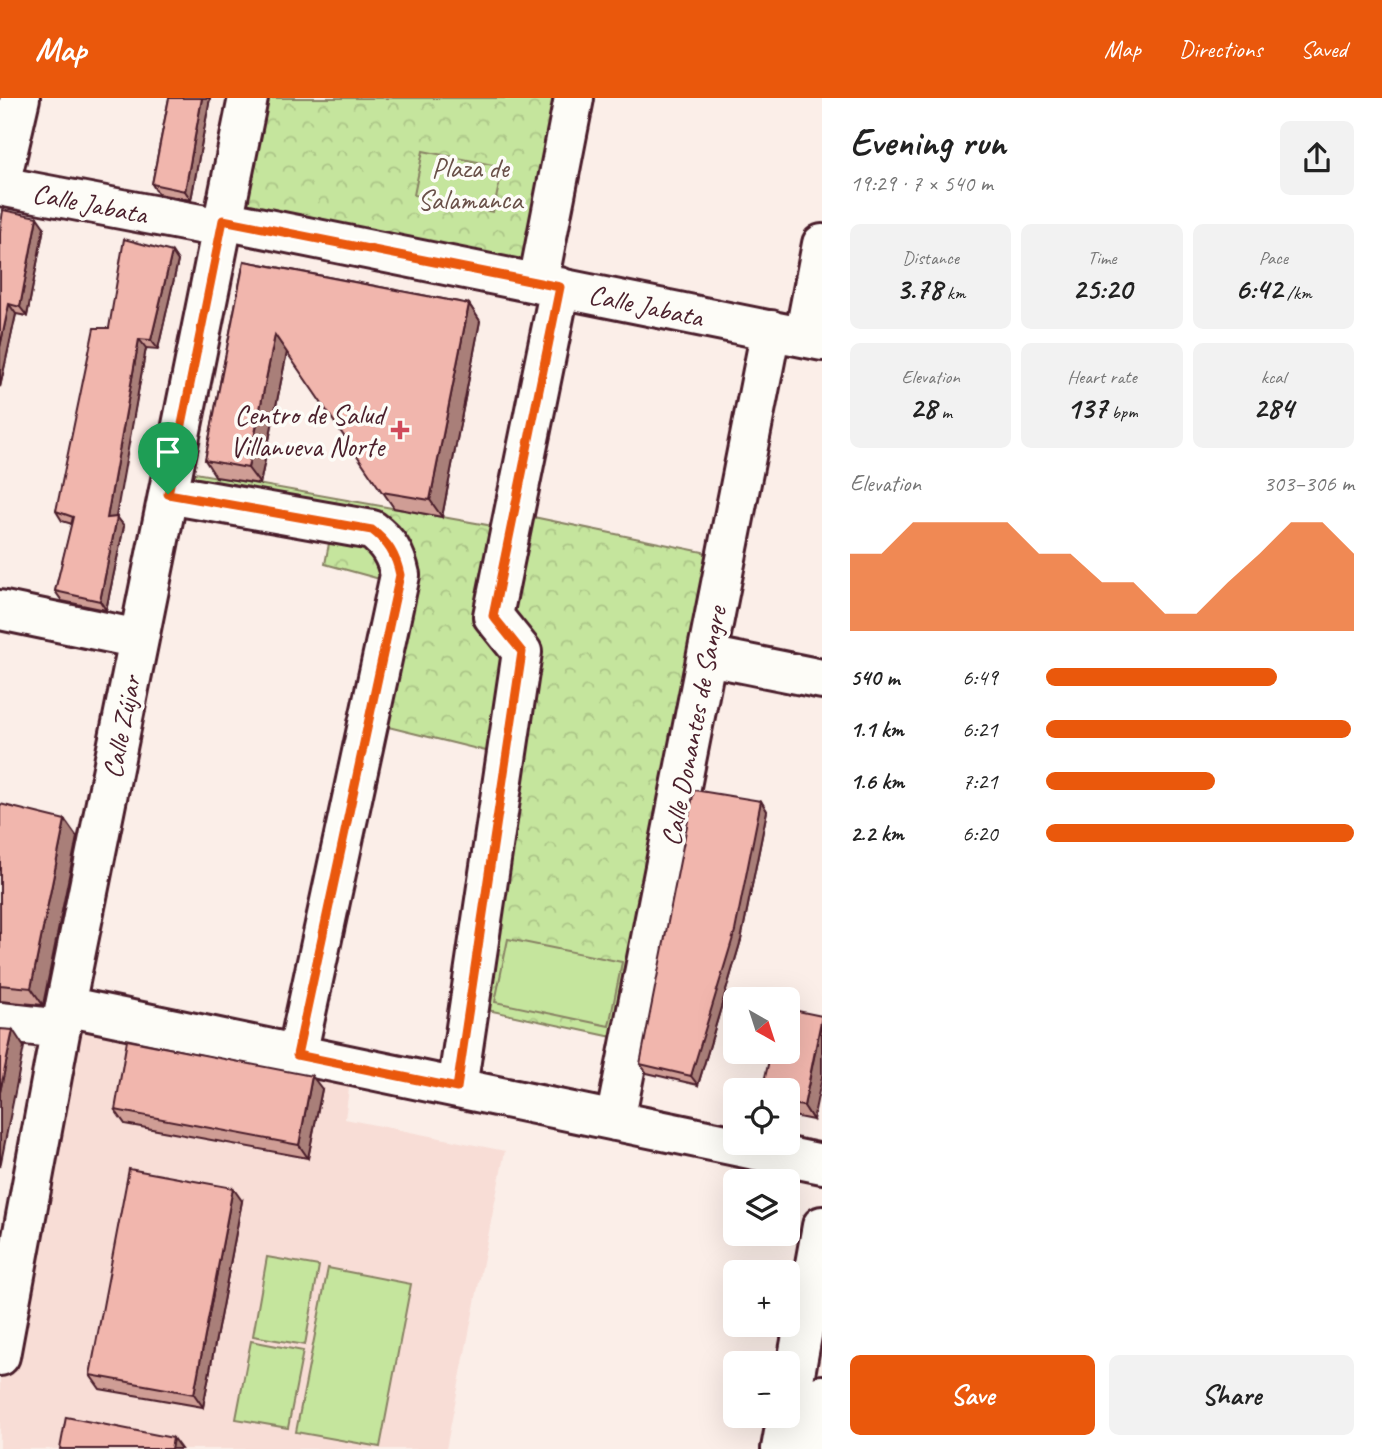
<!DOCTYPE html>
<html lang="en">
<head>
<meta charset="utf-8">
<style>
  :root { --surface:#fff; --page:#f2f2f2; --text:#222; --muted:#767676; --accent:#ea580c }
  body { margin:0; font-family:Caveat,sans-serif; background:var(--page); color:var(--text); height:100vh; display:flex; flex-direction:column; font-size:26px; white-space:nowrap }
  * { box-sizing:border-box; margin:0 }
  p { font-size:23px; color:var(--muted) }
  .icon { flex:none; width:38px; height:38px; fill:none; stroke:currentColor; stroke-width:2; stroke-linecap:round; stroke-linejoin:round }
  .map { position:relative; flex:1; overflow:hidden }
  .sheet { display:flex; flex-direction:column; background:var(--surface); width:560px }
  .sheet>* { flex:none }
  .needle { width:46px; rotate:141deg }
  .buttons { position:absolute; left:723px; top:889px; display:grid; gap:14px }
  .buttons a { display:grid; place-items:center; width:77px; height:77px; border-radius:10px; background:var(--surface); box-shadow:0 7px 28px #0002; font-size:35px }
  .pin { position:absolute; display:grid; place-items:center; width:60px; height:60px; color:#fff; margin:-72px -30px; border-radius:50% 50% 50% 0; rotate:-45deg; box-shadow:0 0 7px #0007 }
  .pin .icon { rotate:45deg }
  .round { display:grid; place-items:center; flex:none; width:74px; height:74px; border-radius:10px; background:var(--page) }
  .headline { display:flex; align-items:center; justify-content:space-between; height:119px; padding:0 28px }
  h1 { font-size:38px; font-weight:700; line-height:52px }
  .metrics { display:grid; grid-template-columns:repeat(3,1fr); gap:10px; height:119px; padding:7px 28px }
  .metrics div { display:grid; align-content:center; border-radius:10px; background:var(--page); text-align:center }
  .metrics b { font-size:30px; font-weight:700 }
  .metrics small { font-size:19px; font-weight:400 }
  .metrics p { font-size:19px }
  .chart { height:196px; padding:14px 28px }
  .chart p { display:flex; justify-content:space-between }
  .chart svg { width:100%; height:126px; margin-top:7px; fill:var(--accent); opacity:.7 }
  .primary-button { display:flex; gap:14px; margin-top:auto; padding:14px 28px }
  .primary-button a { flex:1; height:80px; border-radius:10px; background:var(--accent); color:#fff; font-size:28px; font-weight:700; line-height:80px; text-align:center }
  .primary-button a+a { background:var(--page); color:var(--text) }
  ul { padding:0 28px; list-style:none; font-size:23px }
  li { display:grid; grid-template-columns:112px 84px 1fr; align-items:center; height:52px }
  li i { height:18px; border-radius:9px; background:var(--accent) }
  header { display:flex; align-items:center; gap:42px; box-sizing:border-box; height:98px; padding:0 35px; background:var(--accent); color:#fff }
  header strong { font-size:33px }
  nav { display:flex; gap:38px; margin-inline-start:auto; font-size:24px }
  main { display:flex; flex:1; min-height:0 }
  .map>svg:first-child { display:block }
  .built { fill:#f8ddd6 }
  .park { fill:url(#park-crowns); stroke:#888264; stroke-width:2 }
  .garden { fill:#c5e59d; stroke:#888264; stroke-width:2 }
  .lines { fill:none; stroke-linecap:round; stroke-linejoin:round }
  .minor-casing { stroke:#4a1f2b; stroke-width:44 }
  .minor { stroke:#fdfcf7; stroke-width:38 }
  .wall { fill:#cf9d95; stroke:#4a1f2b; stroke-width:2 }
  .shaded-wall { fill:#a97f79; stroke:#4a1f2b; stroke-width:2 }
  .building { fill:#f1b6ad; stroke:#4a1f2b; stroke-width:2 }
  .route-casing { stroke:#fff; stroke-width:14 }
  .route { stroke:#ea580c; stroke-width:9 }
  .poi-dot { fill:#d1495b; stroke:#fdfcf7; stroke-width:2.5 }
  .labels { text-anchor:middle; stroke-width:7; stroke-linejoin:round; paint-order:stroke }
  .park-label { font-size:28px; fill:#695048; stroke:#fdfcf7 }
  .street-label { font-size:28px; fill:#4a1f2b; stroke:#fdfcf7 }
  .poi-label { font-size:28px; fill:#4a1f2b; stroke:#fdfcf7; text-anchor:end }
</style>
</head>
<body>
<header>
<strong>Map</strong>
<nav><a>Map</a><a>Directions</a><a>Saved</a></nav>
</header>
<main>
<div class="map">
<svg width="822" height="1351" viewBox="0 0 822 1351">
  <defs>
    <pattern id="park-crowns" width="20" height="18" patternUnits="userSpaceOnUse" patternTransform="scale(1.75)"><rect width="20" height="18" fill="#c5e59d"/><path d="M2 6a3 3 0 1 1 6 0M12 15a3 3 0 1 1 6 0" fill="none" stroke="#abc487"/></pattern>
  </defs>
  <rect width="100%" height="100%" fill="#fbeee8"/>
  <filter id="ink" filterUnits="userSpaceOnUse"><feTurbulence type="fractalNoise" baseFrequency=".0143" numOctaves="2"/><feDisplacementMap in="SourceGraphic" scale="14" xChannelSelector="R" yChannelSelector="G"/><feConvolveMatrix kernelMatrix="1 2 1 2 8 2 1 2 1" color-interpolation-filters="sRGB"/></filter>
  <g filter="url(#ink)">
    <!-- built -->
    <path class="built" d="M65,908L352,968L345,1021L505,1053L446,1351H0V1258Z"/>
    <!-- park -->
    <path class="park" d="M248,0H574L538,185L223,122Z
      M173,371L510,431L514,415L727,459L631,943L469,908L506,658L368,624L398,486L325,466L333,425L168,396Z"/>
    <!-- garden -->
    <path class="garden" d="M423,53L503,69L493,114L414,97Z
      M508,841L622,864L609,928L495,904Z
      M267,1159L319,1168L305,1247L253,1238Z
      M328,1170L411,1186L380,1349L296,1334Z
      M251,1243L303,1253L288,1330L236,1321Z"/>
    <g class="lines">
      <defs>
        <path id="minor" d="M0,87L20,0
          M0,88L221,130
          M223,122L822,243
          M538,185L574,0
          M804,239L822,146
          M168,396L372,432C388,444 396,457 400,477L297,957
          M0,512L139,541
          M708,558L822,581
          M65,908L822,1066
          M0,924L61,931
          M457,990L522,554L493,518L560,189
          M615,1023L771,232
          M0,1258L65,908L248,0
          M788,1314L822,1128
          M781,1351L787,1318
          M811,1351L822,1297"/>
      </defs>
      <!-- minor casing -->
      <use href="#minor" class="minor-casing"/>
      <!-- minor -->
      <use href="#minor" class="minor"/>
    </g>
    <!-- wall -->
    <path class="wall" d="M169,0H210L191,102L158,96L152,86Z
      M44,129L27,218L16,216L0,289V134Z
      M172,154L178,163L158,251L146,250L115,419H117L124,428L106,512L62,503L55,493L72,426L62,423L56,413L109,230Z
      M244,163L469,206L480,223L442,419L394,410L287,254L260,386L216,379L205,362Z
      M761,703L767,713L741,842L698,987L647,975L640,966Z
      M0,708L77,739L43,907L0,903Z
      M771,954L813,1022L788,1017V992Z
      M322,991L308,1060L125,1026L115,1012Z
      M242,1103L203,1309L100,1291L90,1277Z"/>
    <!-- shaded-wall -->
    <path class="shaded-wall" d="M202,0H210L191,102L185,93Z
      M37,119L44,129L27,218L20,209Z
      M172,154L178,163L158,251L151,242Z
      M9,206L16,216L0,289V249Z
      M469,206L480,223L442,419L430,402Z
      M275,237L287,254L260,386L248,370Z
      M139,241L146,250L114,430L107,420Z
      M117,419L124,428L106,512L100,503Z
      M761,703L767,713L741,842L698,987L691,978Z
      M65,722L77,739L43,907L31,890Z
      M822,921V979L813,1022L804,1008Z
      M13,932L24,949L0,1069V994Z
      M312,978L322,991L308,1060L299,1047Z
      M233,1090L242,1103L203,1309L194,1296Z
      M173,1340L181,1351H171Z"/>
    <!-- building -->
    <path class="building" d="M169,0H202L185,93L152,86Z
      M3,112L37,119L20,209L9,206L0,249V134Z
      M124,141L172,154L151,242L139,241L107,420L117,419L100,503L55,493L73,419L56,413L94,230H109Z
      M244,163L469,206L430,402L382,394L275,237L248,370L205,362Z
      M694,692L761,703L735,833L691,978L640,966Z
      M0,706L65,722L31,890L0,887Z
      M788,911L822,918L804,1008L788,1006V992H762L771,954H788Z
      M0,931L13,932L0,994Z
      M127,942L312,978L299,1047L115,1012Z
      M129,1071L233,1090L194,1296L90,1277Z
      M66,1319L173,1340L171,1351H60Z"/>
  </g>
  <g class="lines" filter="url(#ink)">
    <defs>
      <path id="route" d="M223,122L560,189L493,518L522,554L457,990L297,957L400,477C396,457 388,444 372,432L168,396Z"/>
    </defs>
    <!-- route casing -->
    <use href="#route" class="route-casing"/>
    <!-- route -->
    <use href="#route" class="route"/>
  </g>
  <!-- markers -->
  <path class="poi-dot" d="M396.5 321.5h7v7h7v7h-7v7h-7v-7h-7v-7h7z"/>
  <g class="labels">
    <!-- park labels -->
    <g class="park-label">
      <text x="470" y="79">Plaza de<tspan x="470" dy="32">Salamanca</tspan></text>
    </g>
    <!-- street labels -->
    <g class="street-label">
      <text transform="translate(90 105) rotate(11)" y="10">Calle Jabata</text>
      <text transform="translate(646 207) rotate(12)" y="10">Calle Jabata</text>
      <text transform="translate(693 628) rotate(-79)" y="10">Calle Donantes de Sangre</text>
      <text transform="translate(121 629) rotate(-79)" y="10">Calle Zújar</text>
    </g>
    <!-- poi labels -->
    <g class="poi-label">
      <text x="384" y="326">Centro de Salud<tspan x="384" dy="32">Villanueva Norte</tspan></text>
    </g>
  </g>
</svg>
<div class="buttons">
<a><svg class="needle" viewBox="-14 -14 28 28"><path d="M0-13l5 13h-10z" fill="#e53935"/><path d="M0 13l5-13h-10z" fill="#767676"/></svg></a>
<a><svg class="icon" aria-label="locate" viewBox="0 0 24 24"><circle cx="12" cy="12" r="6"/><path d="M12 2v4M12 18v4M2 12h4M18 12h4"/></svg></a>
<a><svg class="icon" aria-label="layers" viewBox="0 0 24 24"><path d="M12 4l9 5-9 5-9-5zM3 14l9 5 9-5"/></svg></a>
<a>+</a>
<a>−</a>
</div>
<div class="pin" style="left:168px;top:396px;background:#1e9e55"><svg class="icon" aria-label="arrive" viewBox="0 0 24 24"><path d="M6 21V4h12l-3 4 3 4H6"/></svg></div>
</div>
<section class="sheet">
<div class="headline"><div><h1>Evening run</h1><p>19:29 · 7 × 540 m</p></div><a class="round"><svg class="icon" aria-label="share" viewBox="0 0 24 24"><path d="M12 15V3M7 8l5-5 5 5M5 13v7h14v-7"/></svg></a></div>
<div class="metrics">
<div><p>Distance</p><b>3.78<small> km</small></b></div>
<div><p>Time</p><b>25:20</b></div>
<div><p>Pace</p><b>6:42<small> /km</small></b></div>
</div>
<div class="metrics">
<div><p>Elevation</p><b>28<small> m</small></b></div>
<div><p>Heart rate</p><b>137<small> bpm</small></b></div>
<div><p>kcal</p><b>284</b></div>
</div>
<div class="chart"><p><span>Elevation</span>303–306 m</p>
<svg viewBox="0 0 160 44" preserveAspectRatio="none"><path d="M0 44V17L10 17L20 6L30 6L40 6L50 6L60 17L70 17L80 27L90 27L100 38L110 38L120 27L130 17L140 6L150 6L160 17V44z"/></svg>
</div>
<ul>
<li><b>540 m</b>6:49<i style="width:75%"></i></li>
<li><b>1.1 km</b>6:21<i style="width:99%"></i></li>
<li><b>1.6 km</b>7:21<i style="width:55%"></i></li>
<li><b>2.2 km</b>6:20<i style="width:100%"></i></li>
</ul>
<div class="primary-button"><a>Save</a><a>Share</a></div>
</section>
</main>
</body>
</html>
